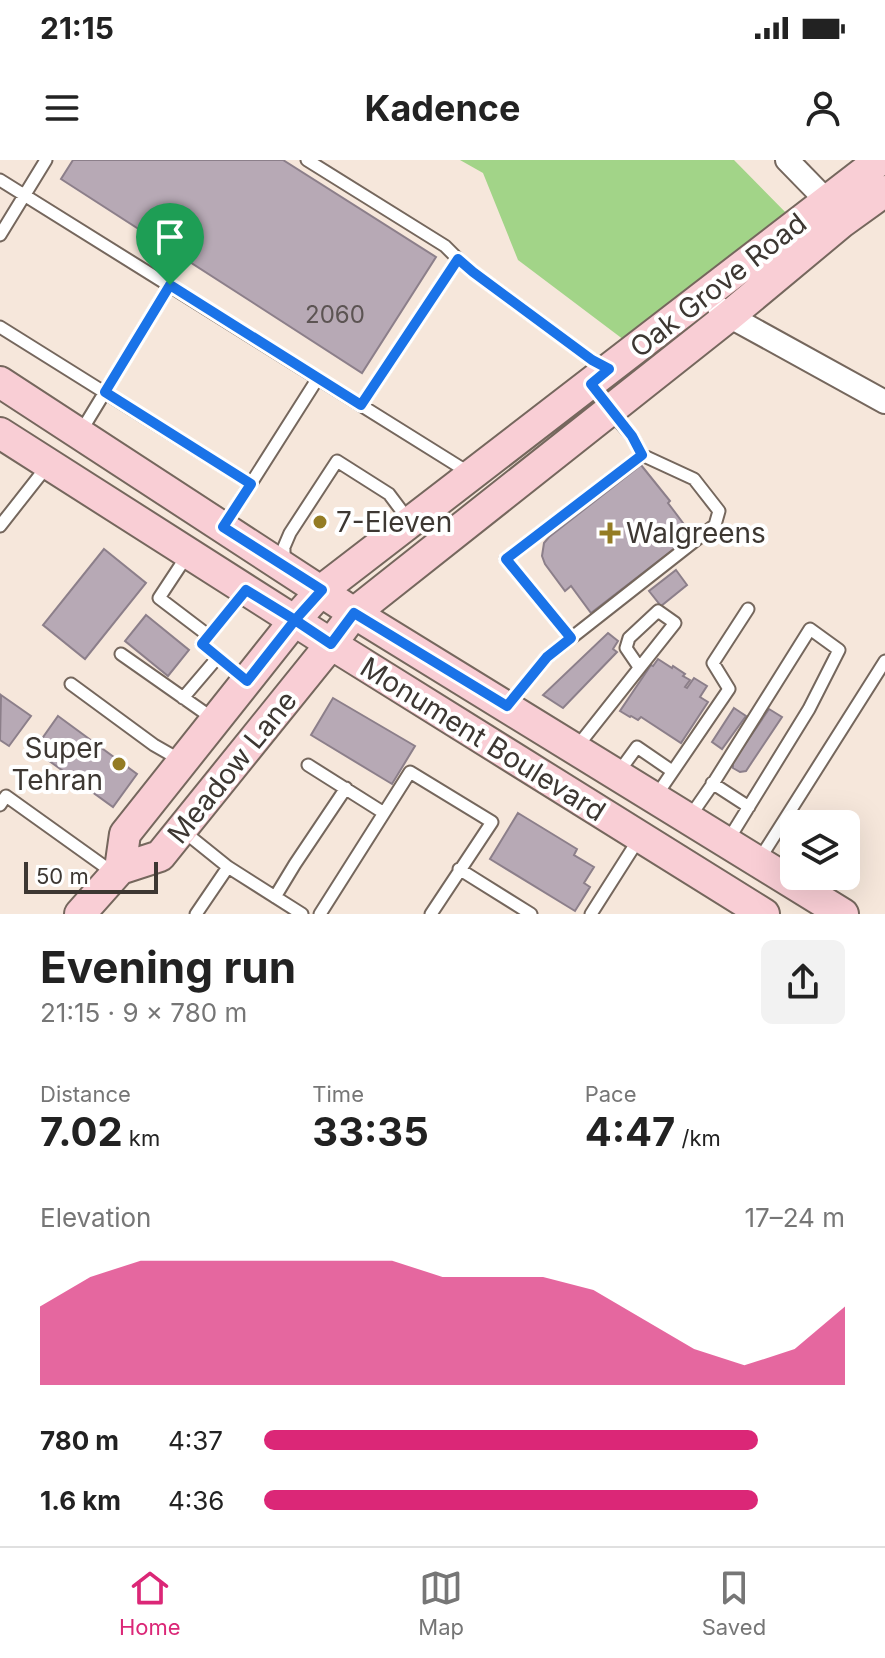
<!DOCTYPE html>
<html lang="en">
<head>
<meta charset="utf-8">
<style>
  :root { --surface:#fff; --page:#f2f2f2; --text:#222; --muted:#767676; --line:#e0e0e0; --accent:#db2777 }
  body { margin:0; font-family:Inter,sans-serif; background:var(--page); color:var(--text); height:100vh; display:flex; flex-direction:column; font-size:30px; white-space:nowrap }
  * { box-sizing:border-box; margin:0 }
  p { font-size:26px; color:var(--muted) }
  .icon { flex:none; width:44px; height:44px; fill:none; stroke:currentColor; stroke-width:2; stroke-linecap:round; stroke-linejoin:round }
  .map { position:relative; height:754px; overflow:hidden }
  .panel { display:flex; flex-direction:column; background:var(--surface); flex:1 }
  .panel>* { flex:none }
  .controls { position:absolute; left:780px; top:650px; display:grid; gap:16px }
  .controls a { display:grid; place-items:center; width:80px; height:80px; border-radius:12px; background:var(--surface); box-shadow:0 8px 32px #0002; font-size:40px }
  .scale { position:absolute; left:24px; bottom:20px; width:134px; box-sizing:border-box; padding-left:8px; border:4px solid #3d3732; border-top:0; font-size:22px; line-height:28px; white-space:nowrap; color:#3d3732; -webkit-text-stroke:6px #fff; paint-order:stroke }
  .pin { position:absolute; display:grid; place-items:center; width:68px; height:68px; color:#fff; margin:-82px -34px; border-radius:50% 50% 50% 0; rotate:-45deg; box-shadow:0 0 8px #0007 }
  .pin .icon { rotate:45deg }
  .round { display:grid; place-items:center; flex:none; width:84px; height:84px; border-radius:12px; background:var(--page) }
  .headline { display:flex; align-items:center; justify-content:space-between; height:136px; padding:0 40px }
  h1 { font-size:44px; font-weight:700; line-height:60px }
  .stats { display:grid; grid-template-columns:repeat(3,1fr); gap:12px; height:136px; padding:8px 40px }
  .stats div { display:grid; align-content:center }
  .stats b { font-size:40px; font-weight:700 }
  .stats small { font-size:22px; font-weight:400 }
  .stats p { font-size:22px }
  .chart { height:224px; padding:16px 40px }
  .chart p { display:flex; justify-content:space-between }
  .chart svg { width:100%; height:144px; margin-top:8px; fill:var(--accent); opacity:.7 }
  ul { padding:0 40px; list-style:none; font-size:26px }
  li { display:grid; grid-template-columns:128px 96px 1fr; align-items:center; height:60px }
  li i { height:20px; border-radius:10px; background:var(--accent) }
  .status { display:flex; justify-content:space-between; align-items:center; height:56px; padding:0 40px; background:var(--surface); direction:ltr }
  .status svg { height:22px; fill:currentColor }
  header { display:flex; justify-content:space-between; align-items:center; height:104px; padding:0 40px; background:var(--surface); font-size:36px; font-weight:700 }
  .dock { display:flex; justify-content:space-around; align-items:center; height:112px; border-top:2px solid var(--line); background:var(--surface); font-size:22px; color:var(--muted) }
  .dock a { display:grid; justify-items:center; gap:4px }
  .dock .active { color:var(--accent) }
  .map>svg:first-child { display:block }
  .green { fill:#a2d488 }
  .building { fill:#b7a9b5; stroke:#8c7f8a; stroke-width:2 }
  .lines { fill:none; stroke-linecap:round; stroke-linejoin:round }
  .lane-casing { stroke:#75675d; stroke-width:15 }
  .street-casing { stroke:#75675d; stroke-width:26 }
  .secondary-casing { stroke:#75675d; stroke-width:34 }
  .lane { stroke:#fff; stroke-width:11 }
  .street { stroke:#fff; stroke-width:22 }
  .secondary { stroke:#f9ced5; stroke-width:30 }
  .route-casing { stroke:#fff; stroke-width:16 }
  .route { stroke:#1a73e8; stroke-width:10 }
  .poi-dot { fill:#947c24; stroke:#fff; stroke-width:3 }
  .labels { text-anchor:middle; stroke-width:8; stroke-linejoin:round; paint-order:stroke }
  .number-label { font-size:24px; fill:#5c5453 }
  .street-label { font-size:28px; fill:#3d3732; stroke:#fff }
  .poi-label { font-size:28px; fill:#3d3732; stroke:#fff; text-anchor:start }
</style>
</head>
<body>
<div class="status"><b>21:15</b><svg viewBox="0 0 49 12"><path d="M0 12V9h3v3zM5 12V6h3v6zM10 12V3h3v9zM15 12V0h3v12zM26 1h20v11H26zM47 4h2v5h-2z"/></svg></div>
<header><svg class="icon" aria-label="menu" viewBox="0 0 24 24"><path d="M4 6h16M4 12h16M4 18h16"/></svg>Kadence<svg class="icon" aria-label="person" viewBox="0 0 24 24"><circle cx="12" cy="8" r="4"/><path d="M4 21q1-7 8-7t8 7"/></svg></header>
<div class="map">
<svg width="885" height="754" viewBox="0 0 885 754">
  <rect width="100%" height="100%" fill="#f6e7db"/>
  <!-- green -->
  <path class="green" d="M460,0H734L796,63L636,189L518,100L483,13Z"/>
  <!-- building -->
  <path class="building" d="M73,0H283L436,97L362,213L61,19Z
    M641,305L670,341L668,343L692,375L591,453L571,426L565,431L545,404L542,396L544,383L549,377Z
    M104,389L146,423L85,499L43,465Z
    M676,410L687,425L661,446L649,431Z
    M146,455L189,490L168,516L125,481Z
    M608,473L618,481L613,489L617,492L563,548L543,535Z
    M658,499L672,508L673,506L685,514L683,516L690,520L685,527L687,528L694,518L707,526L700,537L708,542L681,583L641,557L638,560L631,556L630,557L620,551L651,505L653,506Z
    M1,535L31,556L9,586L0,580Z
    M333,538L415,586L392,624L311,575Z
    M734,548L746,556L722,589L712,582Z
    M769,549L782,557L746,611L740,612L733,608V602Z
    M58,556L137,614L113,647L34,590Z
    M518,653L577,689L574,695L594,707L584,723L590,727L575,751L490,699Z"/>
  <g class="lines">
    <defs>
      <path id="lane" d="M307,0L445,86L458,99
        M0,20L471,314
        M0,75L46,0
        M0,167L251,324
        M361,245L458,99L473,112L592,200L606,208
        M80,273L170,125
        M0,366L48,305
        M224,366L318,218
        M188,394L159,438L209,476
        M284,401V387L290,373L337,301L389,334L410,362
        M246,430L202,484L246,520
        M571,478L506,399L642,295
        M121,494L215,560
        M71,524L154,585L182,601
        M183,538L218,497
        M507,546L547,497L715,365L719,351L694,319L642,295L632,276L611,252
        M576,588L675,463L658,451L629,478L626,488L639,507
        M308,605L384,653
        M618,613L637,587L672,611
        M712,623L749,647
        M656,636L729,529L713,503L748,449
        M0,645L6,636L115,714
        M689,658L714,622L810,469L839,490L809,549L727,682
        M182,670L228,707L302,754
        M759,700L885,501
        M459,709L531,754
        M275,737L295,704L346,628
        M196,754L228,707
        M320,754L410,612L492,662L431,754
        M591,754L640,677"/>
      <path id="street" d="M787,0L826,40
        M719,148L729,156L885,242"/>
      <path id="secondary" d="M0,222L354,453L843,754
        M0,273L331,484L764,754
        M120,709L125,674L295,460L322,430L880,0
        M80,754L120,709L160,696L331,484L354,453L729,156L842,62L885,31"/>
    </defs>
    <!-- lane casing -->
    <use href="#lane" class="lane-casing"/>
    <!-- street casing -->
    <use href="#street" class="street-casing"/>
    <!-- secondary casing -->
    <use href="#secondary" class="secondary-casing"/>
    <!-- lane -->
    <use href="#lane" class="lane"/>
    <!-- street -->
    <use href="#street" class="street"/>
    <!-- secondary -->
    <use href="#secondary" class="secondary"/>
  </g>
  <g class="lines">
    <defs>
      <path id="route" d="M170,125L105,232L251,324L223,367L322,430L295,460L246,430L202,484L247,521L295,460L331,484L354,453L507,546L547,497L571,478L506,399L642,295L632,276L591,224L609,209L592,200L473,112L458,99L361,245L170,125"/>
    </defs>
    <!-- route casing -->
    <use href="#route" class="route-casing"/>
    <!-- route -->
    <use href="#route" class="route"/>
  </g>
  <!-- markers -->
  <g class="poi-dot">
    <circle cx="320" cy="362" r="8"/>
    <path d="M606 361h8v8h8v8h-8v8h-8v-8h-8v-8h8z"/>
    <circle cx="119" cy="604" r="8"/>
  </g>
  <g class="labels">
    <!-- number labels -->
    <g class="number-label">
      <text x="335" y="163">2060</text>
    </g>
    <!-- street labels -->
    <g class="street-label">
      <text transform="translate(718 125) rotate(-38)" y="10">Oak Grove Road</text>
      <text transform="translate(483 579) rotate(32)" y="10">Monument Boulevard</text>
      <text transform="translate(232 607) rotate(-51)" y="10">Meadow Lane</text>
    </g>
    <!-- poi labels -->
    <g class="poi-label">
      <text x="336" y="372">7-Eleven</text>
      <text x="626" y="383">Walgreens</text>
      <text x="103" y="598" text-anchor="end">Super<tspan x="103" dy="32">Tehran</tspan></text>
    </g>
  </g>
</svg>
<div class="controls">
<a><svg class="icon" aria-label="layers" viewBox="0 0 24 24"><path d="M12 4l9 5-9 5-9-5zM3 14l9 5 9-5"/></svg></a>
</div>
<div class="scale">50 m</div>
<div class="pin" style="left:170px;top:125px;background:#1e9e55"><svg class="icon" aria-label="arrive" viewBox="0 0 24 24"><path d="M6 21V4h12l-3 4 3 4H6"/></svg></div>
</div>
<section class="panel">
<div class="headline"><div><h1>Evening run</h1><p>21:15 · 9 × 780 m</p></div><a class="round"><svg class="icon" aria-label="share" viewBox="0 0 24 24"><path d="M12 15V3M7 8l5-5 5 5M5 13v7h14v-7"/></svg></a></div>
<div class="stats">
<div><p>Distance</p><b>7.02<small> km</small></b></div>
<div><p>Time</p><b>33:35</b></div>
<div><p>Pace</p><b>4:47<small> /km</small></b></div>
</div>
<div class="chart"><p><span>Elevation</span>17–24 m</p>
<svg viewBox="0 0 160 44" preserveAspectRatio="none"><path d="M0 44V20L10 11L20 6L30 6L40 6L50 6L60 6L70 6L80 11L90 11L100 11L110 15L120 24L130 33L140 38L150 33L160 20V44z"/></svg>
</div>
<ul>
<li><b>780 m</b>4:37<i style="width:85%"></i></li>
<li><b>1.6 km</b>4:36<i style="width:85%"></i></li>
</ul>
</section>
<nav class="dock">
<a class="active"><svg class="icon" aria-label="home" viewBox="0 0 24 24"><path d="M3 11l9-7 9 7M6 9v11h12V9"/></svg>Home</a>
<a><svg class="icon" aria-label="map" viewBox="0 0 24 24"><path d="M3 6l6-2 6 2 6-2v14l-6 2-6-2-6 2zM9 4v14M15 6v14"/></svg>Map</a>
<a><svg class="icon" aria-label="saved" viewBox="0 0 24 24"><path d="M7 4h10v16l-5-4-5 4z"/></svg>Saved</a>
</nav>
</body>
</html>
